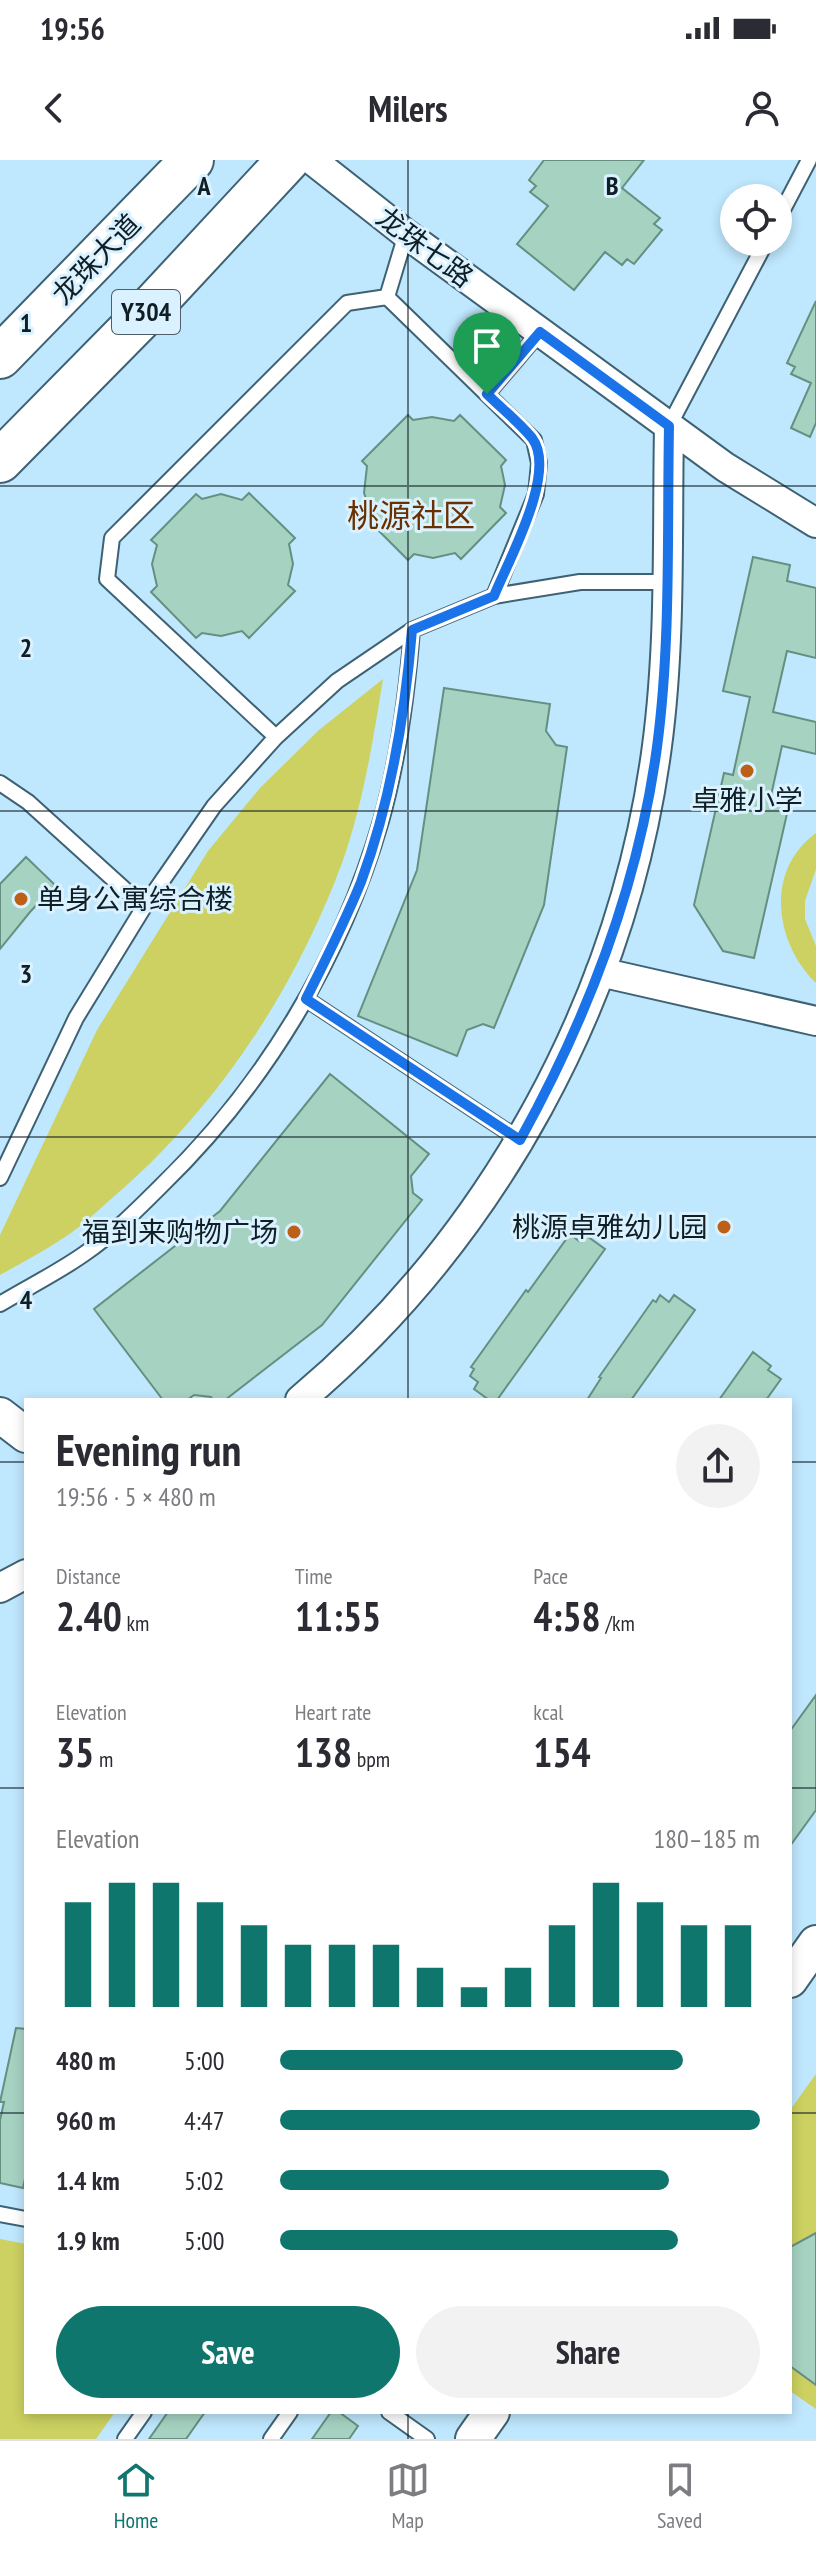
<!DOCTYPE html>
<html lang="en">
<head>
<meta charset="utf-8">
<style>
  :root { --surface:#fff; --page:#f2f2f3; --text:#2b2b33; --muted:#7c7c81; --line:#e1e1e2; --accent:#0f766e }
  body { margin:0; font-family:"PT Sans Narrow","Noto Sans SC",sans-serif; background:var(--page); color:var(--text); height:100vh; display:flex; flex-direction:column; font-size:30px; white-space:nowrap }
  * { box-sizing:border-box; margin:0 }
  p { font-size:26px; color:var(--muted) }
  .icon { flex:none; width:44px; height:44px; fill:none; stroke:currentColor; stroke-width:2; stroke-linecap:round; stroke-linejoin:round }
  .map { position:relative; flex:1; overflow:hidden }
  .sheet { position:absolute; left:24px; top:1238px; width:768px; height:1016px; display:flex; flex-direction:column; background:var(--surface); border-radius:0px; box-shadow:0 4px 12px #0003 }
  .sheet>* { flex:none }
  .fabs { position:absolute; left:720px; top:24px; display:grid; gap:16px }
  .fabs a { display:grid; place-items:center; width:72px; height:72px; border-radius:50%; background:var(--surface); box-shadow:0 4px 12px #0003; font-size:40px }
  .pin { position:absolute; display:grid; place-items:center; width:68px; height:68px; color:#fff; margin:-82px -34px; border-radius:50% 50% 50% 0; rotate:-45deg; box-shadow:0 0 8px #0007 }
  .pin .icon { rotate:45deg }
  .round { display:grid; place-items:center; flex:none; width:84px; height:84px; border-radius:42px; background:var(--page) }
  .head { display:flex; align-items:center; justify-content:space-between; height:136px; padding:0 32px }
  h1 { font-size:44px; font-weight:600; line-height:60px }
  .figures { display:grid; grid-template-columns:repeat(3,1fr); gap:12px; height:136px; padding:8px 32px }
  .figures div { display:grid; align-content:center }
  .figures b { font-size:40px; font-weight:600 }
  .figures small { font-size:22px; font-weight:400 }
  .figures p { font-size:22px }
  .chart { height:224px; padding:16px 32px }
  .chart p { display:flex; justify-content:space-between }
  .chart svg { width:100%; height:144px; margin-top:8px; stroke:var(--accent); stroke-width:6 }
  .primary-button { display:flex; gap:16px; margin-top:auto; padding:16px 32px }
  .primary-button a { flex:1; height:92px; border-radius:48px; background:var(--accent); color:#fff; font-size:32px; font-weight:600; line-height:92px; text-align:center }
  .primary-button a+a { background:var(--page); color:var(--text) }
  ul { padding:0 32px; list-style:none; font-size:26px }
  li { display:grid; grid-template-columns:128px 96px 1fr; align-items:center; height:60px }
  li i { height:20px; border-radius:10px; background:var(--accent) }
  .status { display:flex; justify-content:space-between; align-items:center; height:56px; padding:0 40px; background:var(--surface); direction:ltr }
  .status svg { height:22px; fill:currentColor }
  header { display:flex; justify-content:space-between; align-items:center; height:104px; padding:0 32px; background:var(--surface); font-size:36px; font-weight:600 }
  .dock { display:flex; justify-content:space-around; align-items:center; height:112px; border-top:2px solid var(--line); background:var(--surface); font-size:22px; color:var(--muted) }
  .dock a { display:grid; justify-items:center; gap:4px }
  .dock .current { color:var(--accent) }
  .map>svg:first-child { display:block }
  .green { fill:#ccd161 }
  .building { fill:#a6d2c2; stroke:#658f80; stroke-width:2 }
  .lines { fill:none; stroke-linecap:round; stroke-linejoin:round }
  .service-casing { stroke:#3e6274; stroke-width:18 }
  .minor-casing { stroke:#3e6274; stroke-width:32 }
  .tertiary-casing { stroke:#3e6274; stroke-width:38 }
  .primary-casing { stroke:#3e6274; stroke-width:46 }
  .service { stroke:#fff; stroke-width:14 }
  .minor { stroke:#fff; stroke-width:28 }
  .tertiary { stroke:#fff; stroke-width:34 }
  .primary { stroke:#fff; stroke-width:42 }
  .route-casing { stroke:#fff; stroke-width:16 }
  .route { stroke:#1a73e8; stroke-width:10 }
  .grid { fill:none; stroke:#101f26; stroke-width:2; stroke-opacity:0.55 }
  .poi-dot { fill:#bd5f16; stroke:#daf2ff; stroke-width:3 }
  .labels { text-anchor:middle; stroke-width:6; stroke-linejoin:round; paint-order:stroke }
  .shield { fill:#daf2ff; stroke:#4d5e67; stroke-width:2 }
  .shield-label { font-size:26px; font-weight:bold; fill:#101f26 }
  .street-label { font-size:28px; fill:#101f26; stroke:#daf2ff }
  .poi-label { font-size:28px; fill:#101f26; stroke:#daf2ff; text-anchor:end }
  .quarter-label { font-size:32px; fill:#6b3000; stroke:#daf2ff }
  .grid-label { font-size:26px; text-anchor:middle; font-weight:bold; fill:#101f26; stroke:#daf2ff; stroke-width:6; stroke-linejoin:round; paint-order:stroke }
</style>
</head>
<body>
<div class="status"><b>19:56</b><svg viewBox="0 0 49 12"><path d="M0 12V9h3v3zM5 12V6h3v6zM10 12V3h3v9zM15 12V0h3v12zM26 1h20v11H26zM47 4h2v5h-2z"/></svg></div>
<header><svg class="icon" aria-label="back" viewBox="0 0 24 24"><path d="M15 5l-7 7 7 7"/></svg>Milers<svg class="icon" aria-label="person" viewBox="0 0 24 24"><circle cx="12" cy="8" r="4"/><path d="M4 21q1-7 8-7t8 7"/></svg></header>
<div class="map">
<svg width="816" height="2279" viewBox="0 0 816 2279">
  <rect width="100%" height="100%" fill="#bfe7fd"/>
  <!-- green -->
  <path class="green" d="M383,519C373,581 363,644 342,703C294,832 215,951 110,1040C96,1052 83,1065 68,1075C46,1090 23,1102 0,1115V1075L97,870L208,691L260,628L319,570Z
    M816,673V709L805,741V759L816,786V823C775,783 764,711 816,673Z
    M816,1914V2249L790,2231V1950Z
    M0,2079L26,2084V2252H115L96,2279H0Z"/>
  <!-- building -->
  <path class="building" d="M544,0H644L622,28L660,58L654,64L662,70L634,104L627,99L622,105L605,92L574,130L517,84L548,46L530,32L536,26L529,20Z
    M816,141V263L810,277L791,268L811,223L791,214L795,207L787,203Z
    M408,255L413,260L432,257L454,261L460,255L506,300L501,306L505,325L500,347L506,353L461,399L455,393L433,398L414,394L408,400L362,354L369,347L364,333L367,306L362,301Z
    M249,333L295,378L289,384L293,404L288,425L295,431L249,478L242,471L221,476L202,473L196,478L151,432L157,426L152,404L157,385L151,380L196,334L202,339L221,334L242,340Z
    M753,397L790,405L787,421L816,428V498L787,491L773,552L816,562V594L782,586L770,640L789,645L754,798L723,791L694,745L724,613L733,615L750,537L723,531Z
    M444,528L550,544L546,571L556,585L567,587L544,745L494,868L483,864L467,870L457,896L358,856L417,710Z
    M26,697L55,725L30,752L0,789V724Z
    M330,914L429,994L411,1016L413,1033L422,1040L322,1165L225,1240H213L211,1237L194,1235L187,1240H163L94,1149L220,1051Z
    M570,1074L579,1081L584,1074L605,1089L497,1240H489L474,1229L478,1222L470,1216L474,1209L471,1207L526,1130L528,1132Z
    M660,1135L669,1142L674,1135L695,1150L631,1240H587L601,1218L599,1217L653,1140L656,1142Z
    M753,1192L771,1206L768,1210L781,1219L766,1240H719Z
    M816,1535V1650L790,1686V1571Z
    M16,1868L26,1869V2014L23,2028L0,2023V1960L4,1942H0Z
    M816,2073V2225L790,2206V2087Z
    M168,2252H205L186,2279H149Z
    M331,2252H339L358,2266L349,2279H312Z"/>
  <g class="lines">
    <defs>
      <path id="service" d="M778,59L809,0
        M387,137L406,74
        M487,234L540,172
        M669,266L766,82
        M276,577L107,419L112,378L347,143L387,137L534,280L539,303L536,334L494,436
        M0,623L28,642L144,747
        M306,839L520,980
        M0,1018L76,858L144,747L214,646L276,577L337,521L412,470L494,436L580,422H666
        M0,1144C28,1127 57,1113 84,1094C112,1075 137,1050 161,1026C264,926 341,799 381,661C399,598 407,534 412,470
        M0,2054L26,2059
        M389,2252L427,2279
        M125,2279L144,2252
        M271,2279L290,2252"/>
      <path id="minor" d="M312,0L406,74L725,307L816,363
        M600,812L816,861
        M300,1240C494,1077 624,837 657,586C671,481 667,373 669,266
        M0,1428L26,1414"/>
      <path id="tertiary" d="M0,1255L26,1275
        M790,1820L816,1783
        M473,2279L492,2252"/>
      <path id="primary" d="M0,197L192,0
        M0,301L142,157L288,0"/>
    </defs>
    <!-- service casing -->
    <use href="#service" class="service-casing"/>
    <!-- minor casing -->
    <use href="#minor" class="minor-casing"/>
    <!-- tertiary casing -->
    <use href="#tertiary" class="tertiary-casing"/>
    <!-- primary casing -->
    <use href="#primary" class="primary-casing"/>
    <!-- service -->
    <use href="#service" class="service"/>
    <!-- minor -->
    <use href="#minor" class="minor"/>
    <!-- tertiary -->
    <use href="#tertiary" class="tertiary"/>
    <!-- primary -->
    <use href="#primary" class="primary"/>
  </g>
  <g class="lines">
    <defs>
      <path id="route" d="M540,172L669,266C667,373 671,482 657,587C638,728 588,857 520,980L306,839C325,801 345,762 361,722C391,641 405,556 412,470L494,436C508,401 558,312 532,278C519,262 501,248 487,234Z"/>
    </defs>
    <!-- route casing -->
    <use href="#route" class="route-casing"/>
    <!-- route -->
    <use href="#route" class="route"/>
  </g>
  <!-- grid -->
  <path class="grid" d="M408,0V1240M0,326H816M0,651H816M0,977H816M0,1302H26M790,1302H816M0,1628H26M790,1628H816M0,1953H26M790,1953H816M408,2252V2279"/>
  <!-- markers -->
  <g class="poi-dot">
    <circle cx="747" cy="611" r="8"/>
    <circle cx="21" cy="739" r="8"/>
    <circle cx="724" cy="1067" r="8"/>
    <circle cx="294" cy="1072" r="8"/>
  </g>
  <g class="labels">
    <!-- shield labels -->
    <rect class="shield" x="112" y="130" width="68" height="44" rx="6"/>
    <g class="shield-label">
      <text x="146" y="161">Y304</text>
    </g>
    <!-- street labels -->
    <g class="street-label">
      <text transform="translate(425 87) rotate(37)" y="10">龙珠七路</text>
      <text transform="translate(96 99) rotate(-46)" y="10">龙珠大道</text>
    </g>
    <!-- poi labels -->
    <g class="poi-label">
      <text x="747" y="650" text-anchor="middle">卓雅小学</text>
      <text x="37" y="749" text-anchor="start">单身公寓综合楼</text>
      <text x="708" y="1077">桃源卓雅幼儿园</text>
      <text x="278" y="1082">福到来购物广场</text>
    </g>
    <!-- quarter labels -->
    <g class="quarter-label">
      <text x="411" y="367">桃源社区</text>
    </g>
  </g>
  <g class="grid-label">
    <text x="204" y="35">A</text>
    <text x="612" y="35">B</text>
    <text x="26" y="172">1</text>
    <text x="26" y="497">2</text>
    <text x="26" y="823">3</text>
    <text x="26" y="1149">4</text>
  </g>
</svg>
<div class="fabs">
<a><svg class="icon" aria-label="locate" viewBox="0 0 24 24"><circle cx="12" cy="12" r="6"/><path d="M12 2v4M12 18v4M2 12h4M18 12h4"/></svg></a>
</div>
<div class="pin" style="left:487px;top:234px;background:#1e9e55"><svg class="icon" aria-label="arrive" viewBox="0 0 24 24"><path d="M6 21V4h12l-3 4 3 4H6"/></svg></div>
<section class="sheet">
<div class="head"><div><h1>Evening run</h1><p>19:56 · 5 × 480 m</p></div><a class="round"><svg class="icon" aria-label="share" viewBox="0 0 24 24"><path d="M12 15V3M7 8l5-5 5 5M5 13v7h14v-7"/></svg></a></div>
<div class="figures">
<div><p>Distance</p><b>2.40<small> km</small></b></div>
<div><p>Time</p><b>11:55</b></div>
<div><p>Pace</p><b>4:58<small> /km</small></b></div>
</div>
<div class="figures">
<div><p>Elevation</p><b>35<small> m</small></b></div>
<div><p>Heart rate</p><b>138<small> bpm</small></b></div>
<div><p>kcal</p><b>154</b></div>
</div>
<div class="chart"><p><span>Elevation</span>180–185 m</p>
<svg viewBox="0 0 160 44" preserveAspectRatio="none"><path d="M5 44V12M15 44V6M25 44V6M35 44V12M45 44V19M55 44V25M65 44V25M75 44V25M85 44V32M95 44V38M105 44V32M115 44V19M125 44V6M135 44V12M145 44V19M155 44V19"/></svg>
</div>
<ul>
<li><b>480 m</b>5:00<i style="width:84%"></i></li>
<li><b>960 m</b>4:47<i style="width:100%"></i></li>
<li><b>1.4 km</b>5:02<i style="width:81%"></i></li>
<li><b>1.9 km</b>5:00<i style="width:83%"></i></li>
</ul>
<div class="primary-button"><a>Save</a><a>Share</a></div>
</section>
</div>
<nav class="dock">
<a class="current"><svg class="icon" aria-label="home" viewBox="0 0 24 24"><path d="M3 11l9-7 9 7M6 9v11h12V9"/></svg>Home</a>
<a><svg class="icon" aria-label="map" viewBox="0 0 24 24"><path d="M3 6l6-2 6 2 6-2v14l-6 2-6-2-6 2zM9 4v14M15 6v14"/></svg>Map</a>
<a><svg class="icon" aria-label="saved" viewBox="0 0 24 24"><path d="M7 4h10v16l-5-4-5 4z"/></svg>Saved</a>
</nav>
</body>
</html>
